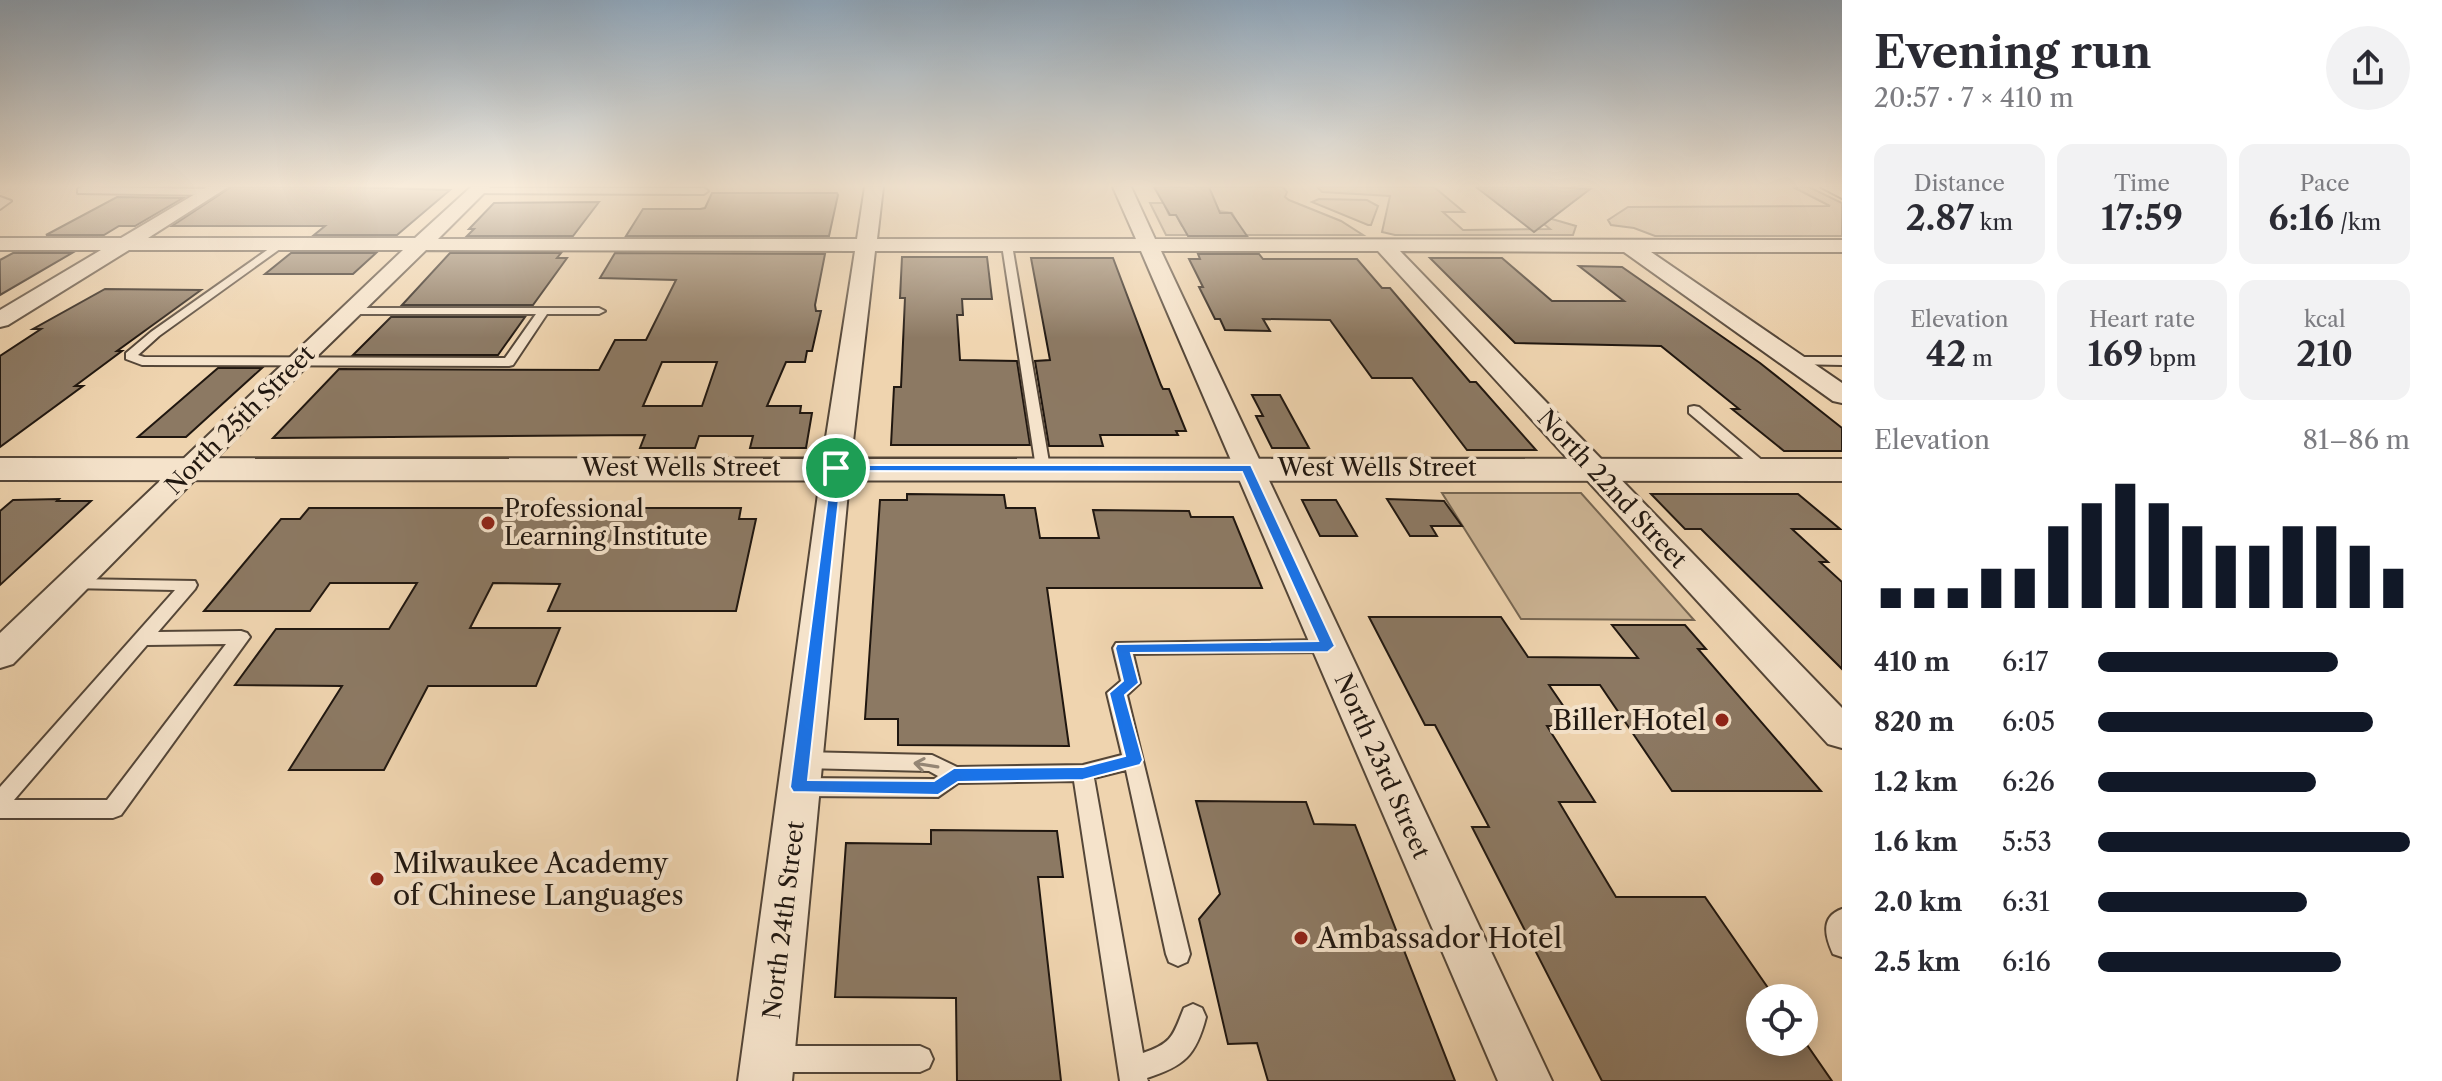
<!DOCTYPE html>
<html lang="en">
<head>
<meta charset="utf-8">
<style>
  :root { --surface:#fff; --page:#f2f2f3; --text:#2b2b33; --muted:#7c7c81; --accent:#111827 }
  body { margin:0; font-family:"Libre Caslon Text",serif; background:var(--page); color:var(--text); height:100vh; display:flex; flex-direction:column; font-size:30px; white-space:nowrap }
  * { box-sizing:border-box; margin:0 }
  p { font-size:26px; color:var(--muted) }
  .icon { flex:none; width:44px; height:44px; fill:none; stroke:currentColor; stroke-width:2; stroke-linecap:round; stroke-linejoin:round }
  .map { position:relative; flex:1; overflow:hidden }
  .drawer { display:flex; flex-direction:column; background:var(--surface); width:600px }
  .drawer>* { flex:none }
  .controls { position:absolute; left:1746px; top:984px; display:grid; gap:16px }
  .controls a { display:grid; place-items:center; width:72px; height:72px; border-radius:50%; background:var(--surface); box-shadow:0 4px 20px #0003; font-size:40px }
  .pin { position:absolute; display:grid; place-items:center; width:68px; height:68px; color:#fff; margin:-34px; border:4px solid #fff; border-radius:50%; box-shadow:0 2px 8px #0007 }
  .round { display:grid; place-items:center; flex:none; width:84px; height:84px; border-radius:42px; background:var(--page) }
  .summary { display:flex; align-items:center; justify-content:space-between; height:136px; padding:0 32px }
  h1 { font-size:44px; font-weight:700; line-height:60px }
  .stats { display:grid; grid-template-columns:repeat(3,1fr); gap:12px; height:136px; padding:8px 32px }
  .stats div { display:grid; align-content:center; border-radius:16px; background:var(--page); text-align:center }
  .stats b { font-size:34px; font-weight:700 }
  .stats small { font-size:22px; font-weight:400 }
  .stats p { font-size:22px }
  .chart { height:224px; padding:16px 32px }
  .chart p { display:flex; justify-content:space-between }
  .chart svg { width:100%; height:144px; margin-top:8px; stroke:var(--accent); stroke-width:6 }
  ul { padding:0 32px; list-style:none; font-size:26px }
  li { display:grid; grid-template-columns:128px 96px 1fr; align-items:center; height:60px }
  li i { height:20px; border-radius:10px; background:var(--accent) }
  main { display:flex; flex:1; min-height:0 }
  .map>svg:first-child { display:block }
  .green { fill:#ccb494; stroke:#766652; stroke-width:2 }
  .building { fill:#8c7963; stroke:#201710; stroke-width:2; fill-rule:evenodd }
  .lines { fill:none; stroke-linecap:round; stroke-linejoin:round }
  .service-casing { stroke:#544638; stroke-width:4 }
  .minor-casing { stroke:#544638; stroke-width:4 }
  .tertiary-casing { stroke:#544638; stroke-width:4 }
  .service { fill:#f5e3cb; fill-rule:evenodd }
  .minor { fill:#f5e3cb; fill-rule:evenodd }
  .tertiary { fill:#f5e3cb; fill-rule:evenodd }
  .oneway { stroke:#958777 }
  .route { fill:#1a73e8; stroke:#fff; stroke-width:2; fill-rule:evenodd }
  .poi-dot { fill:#8f2418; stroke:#f5e3cb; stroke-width:3 }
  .labels { text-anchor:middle; stroke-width:8; stroke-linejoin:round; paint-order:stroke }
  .street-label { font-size:24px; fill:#201710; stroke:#f5e3cb }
  .poi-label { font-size:24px; fill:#201710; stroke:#f5e3cb; text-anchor:start }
  .near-poi-label { font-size:28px; fill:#201710; stroke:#f5e3cb; text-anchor:start }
</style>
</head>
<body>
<main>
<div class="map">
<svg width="1842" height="1081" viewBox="0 0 1842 1081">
  <rect width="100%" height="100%" fill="#efd4af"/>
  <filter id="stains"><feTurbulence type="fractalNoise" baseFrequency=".0025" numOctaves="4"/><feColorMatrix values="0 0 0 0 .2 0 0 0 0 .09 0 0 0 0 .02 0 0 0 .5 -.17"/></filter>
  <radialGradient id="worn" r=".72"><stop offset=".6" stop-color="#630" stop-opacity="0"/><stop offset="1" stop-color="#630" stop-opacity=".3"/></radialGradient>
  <!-- green -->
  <path class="green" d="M1209,187H1283L1287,192L1285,197L1289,200L1341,221L1363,235H1166L1150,203H1169L1165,206L1169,215H1176L1182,226H1239L1232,213L1212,210Z
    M1317,187H1434L1464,212H1443L1463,230L1550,229L1512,198L1552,219L1576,226L1573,235H1395L1382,232L1390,196L1322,192Z
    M1793,187H1809L1842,203V236H1655L1634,228L1611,225L1608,220L1628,207L1830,206Z
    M1319,199L1367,200L1378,206L1371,225H1368L1312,202Z
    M1442,493H1581L1694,620L1521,619Z"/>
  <!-- building -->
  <path class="building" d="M231,187H349L450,190L397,235H314L325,226H172Z
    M1154,187H1209L1220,213H1231L1247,236H1188L1176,215H1170Z
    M1476,187H1553L1590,189L1534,232Z
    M712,193H837L838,195L829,236H626L643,209H700L705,208Z
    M117,197L183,198L135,226H119L104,235H46Z
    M599,202L573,236H467L474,229H469L494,203Z
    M13,253H72L0,295V260Z
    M291,253H376L353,274H265Z
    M450,253H561L557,258H567L533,305H402Z
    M615,253L825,254L815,305L816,311H821L812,351H807L805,362H786L767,406H801L800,413H812L806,448H750L753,436H699L695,448H640L645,435L273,438L339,369L599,370L615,340H646L676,280L600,278ZM662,362H717L702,406H643Z
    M1198,254H1259L1263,259H1357L1382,288H1390L1470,382H1476L1536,450H1467L1412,378H1372L1330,320L1263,319L1270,331L1225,330L1220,319H1215L1199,287H1203L1189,259H1200Z
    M902,257H987L992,299H962L963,315H957L960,360L1017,361L1030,445H891L894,387H901L905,298H900Z
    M1031,258H1113L1161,385L1163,389H1169L1186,431H1176L1178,435H1100L1103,446H1049L1035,361L1050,360Z
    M1430,258H1502L1552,301H1624L1579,266L1622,267L1760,363L1842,428V451H1784L1732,409H1739L1661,346L1515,343Z
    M105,289L201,290L117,351H122L75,386H83L0,447V356L41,329H33Z
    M391,317H525L498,355H353Z
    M218,368H262L186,437H138Z
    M1252,395H1280L1309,448H1272L1256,416H1263Z
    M907,494L1004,495L1006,508H1035L1040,538H1099L1093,510L1189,511L1191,517H1233L1262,588H1047L1069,746L898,745V719H865L880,500H907Z
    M1651,494H1798L1840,529H1792L1828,562H1820L1842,582V669L1701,529H1685Z
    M59,499L57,501H91L0,585V511L13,500Z
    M1387,499L1444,501L1462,526H1431L1437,536H1410Z
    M1302,500H1336L1357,536H1320Z
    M309,508H741L739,519H756L736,611H548L560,584L493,583L470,628H560L536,686H428L384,770H289L342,686L235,685L276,629H389L417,583H330L310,611H204L281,519H300Z
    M1369,617H1501L1528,657L1638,658L1612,625H1685L1706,649H1698L1821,791H1672L1600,685H1549L1577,726H1547L1595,802H1559L1616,897H1705L1775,998H1760V1042H1805L1832,1081H1602L1472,827H1489L1435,725H1425Z
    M1196,801L1306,802L1314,824L1355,825L1455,1081H1268L1257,1043L1228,1044L1199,919L1220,894Z
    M931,830L1057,831L1063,877H1038L1061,1081H957L956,998L835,997L846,843L931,844Z"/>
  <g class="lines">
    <defs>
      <path id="service" d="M82,187L211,189L215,192L211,195L78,193V189Z
        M477,188H704L708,191L704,194L474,193V189Z
        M0,197L11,201L0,209Z
        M280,241L284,242V246L159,336L138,355L144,357L505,358L536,314H350L344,311L350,308H599L605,311L599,314H547L513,365L509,366L142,365L126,359V353L151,332Z
        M1007,242L1012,245L1050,468L1043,472L1036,468L1002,245Z
        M1794,357H1842V365L1790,364L1788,361Z
        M1694,406L1699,407L1770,467L1772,470L1770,473H1760L1689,413V407Z
        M73,579L195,581L197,585L195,589L158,632L241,631L247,633L250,637L121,815L113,818H0V787L175,590L67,588L65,584L67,580ZM226,644L107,800H14L147,645Z
        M1328,640L1334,642L1337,646L1334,650L1328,652L1133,654L1140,683L1127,695L1190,954L1187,962L1178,966L1169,962L1166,954L1126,770L1094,778L1143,1053C1173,1043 1173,1035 1184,1008L1193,1004L1202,1008L1206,1017C1196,1056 1184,1066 1147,1078L1148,1081H1120L1074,781L958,783L938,797L801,796L794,793L790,787L794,781L801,778L934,779L938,776L929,771L802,768L795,766L792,760L795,754L802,752L932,755L957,767L1083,765L1122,755L1107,693L1121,681L1113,648L1116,643Z
        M1842,909V957L1833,954C1825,936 1820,917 1842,909Z
        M774,1046H920L929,1050L933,1059L929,1068L920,1072H774L765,1068L761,1059L765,1050Z"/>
      <path id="minor" d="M207,187H228L148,238H415L471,187H490L438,239H857L865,187H883L877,239H1136L1113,187H1131L1155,239L1842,240V252H1651L1842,383V403L1833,401L1624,252L1400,251L1842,708V748L1828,744L1378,251H1161L1552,1081H1498L1141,251H875L852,450L792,1081H738L824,450L855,251L426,250L306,367L13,664L0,668V633L403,250H129L8,325L0,327V310L101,250H0V238H121Z
        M1821,187H1842V198Z"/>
      <path id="tertiary" d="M0,458L1842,459V481L0,480Z"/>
    </defs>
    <!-- service casing -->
    <use href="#service" class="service-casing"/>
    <!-- minor casing -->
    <use href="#minor" class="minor-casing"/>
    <!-- tertiary casing -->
    <use href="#tertiary" class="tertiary-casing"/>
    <!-- service -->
    <use href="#service" class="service"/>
    <!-- minor -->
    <use href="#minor" class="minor"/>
    <!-- tertiary -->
    <use href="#tertiary" class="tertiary"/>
  </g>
  <!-- one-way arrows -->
  <defs><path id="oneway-shaft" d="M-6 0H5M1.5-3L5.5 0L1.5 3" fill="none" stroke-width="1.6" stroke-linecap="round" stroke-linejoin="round" transform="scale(2)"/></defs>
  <use class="oneway" href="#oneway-shaft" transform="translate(926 765) rotate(-171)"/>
  <!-- sky -->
  <linearGradient id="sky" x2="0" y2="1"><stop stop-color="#8fa7bc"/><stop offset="0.55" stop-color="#f8ecdb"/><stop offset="1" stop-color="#f8ecdb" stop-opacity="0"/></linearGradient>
  <rect width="1842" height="338" fill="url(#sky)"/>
  <!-- route -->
  <path class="route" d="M832,465H1251L1335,646L1328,652L1131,653L1139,683L1125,695L1143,760L1140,765L1083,780L958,782L938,795L793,792L790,787ZM842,471L1242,472L1318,641L1117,644L1115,648L1123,681L1109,693L1125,756L1083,767L954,768L934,781L808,780Z"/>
  <!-- markers -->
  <g class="poi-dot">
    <circle cx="488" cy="523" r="8"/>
    <circle cx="1722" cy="720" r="8"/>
    <circle cx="377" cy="879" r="8"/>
    <circle cx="1301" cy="938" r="8"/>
  </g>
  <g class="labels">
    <!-- street labels -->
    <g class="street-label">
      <text transform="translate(240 420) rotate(-45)" y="8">North 25th Street</text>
      <text x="681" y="476">West Wells Street</text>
      <text x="1377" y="476">West Wells Street</text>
      <text transform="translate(1612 489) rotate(47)" y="8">North 22nd Street</text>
      <text transform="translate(1382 766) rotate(66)" y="8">North 23rd Street</text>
      <text transform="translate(784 920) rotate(-83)" y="8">North 24th Street</text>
    </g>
    <!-- poi labels -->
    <g class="poi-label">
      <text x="504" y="517">Professional<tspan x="504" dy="28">Learning Institute</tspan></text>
    </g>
    <!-- near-poi labels -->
    <g class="near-poi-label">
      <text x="1706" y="730" text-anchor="end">Biller Hotel</text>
      <text x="393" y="873">Milwaukee Academy<tspan x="393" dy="32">of Chinese Languages</tspan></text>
      <text x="1317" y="948">Ambassador Hotel</text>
    </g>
  </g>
  <rect width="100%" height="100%" filter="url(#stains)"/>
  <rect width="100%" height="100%" fill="url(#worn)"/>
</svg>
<div class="controls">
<a><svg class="icon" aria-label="locate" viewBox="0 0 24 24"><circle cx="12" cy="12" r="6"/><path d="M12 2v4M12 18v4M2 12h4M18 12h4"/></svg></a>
</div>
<div class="pin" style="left:836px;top:468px;background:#1e9e55"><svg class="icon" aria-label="arrive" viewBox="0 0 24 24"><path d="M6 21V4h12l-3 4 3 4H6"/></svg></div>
</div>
<section class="drawer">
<div class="summary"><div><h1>Evening run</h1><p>20:57 · 7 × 410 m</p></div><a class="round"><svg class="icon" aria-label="share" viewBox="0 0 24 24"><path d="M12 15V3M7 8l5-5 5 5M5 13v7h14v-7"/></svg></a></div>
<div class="stats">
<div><p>Distance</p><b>2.87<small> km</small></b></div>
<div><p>Time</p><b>17:59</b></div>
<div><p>Pace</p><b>6:16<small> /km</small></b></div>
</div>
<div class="stats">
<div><p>Elevation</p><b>42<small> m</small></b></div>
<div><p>Heart rate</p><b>169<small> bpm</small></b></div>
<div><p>kcal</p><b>210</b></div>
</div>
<div class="chart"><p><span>Elevation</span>81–86 m</p>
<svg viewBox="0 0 160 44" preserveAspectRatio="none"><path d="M5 44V38M15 44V38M25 44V38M35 44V32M45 44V32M55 44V19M65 44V12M75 44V6M85 44V12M95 44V19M105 44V25M115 44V25M125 44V19M135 44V19M145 44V25M155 44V32"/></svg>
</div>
<ul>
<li><b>410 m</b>6:17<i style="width:77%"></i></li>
<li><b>820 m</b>6:05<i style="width:88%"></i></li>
<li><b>1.2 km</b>6:26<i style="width:70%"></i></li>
<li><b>1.6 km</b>5:53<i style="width:100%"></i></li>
<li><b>2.0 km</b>6:31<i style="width:67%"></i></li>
<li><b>2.5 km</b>6:16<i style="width:78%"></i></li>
</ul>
</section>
</main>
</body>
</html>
